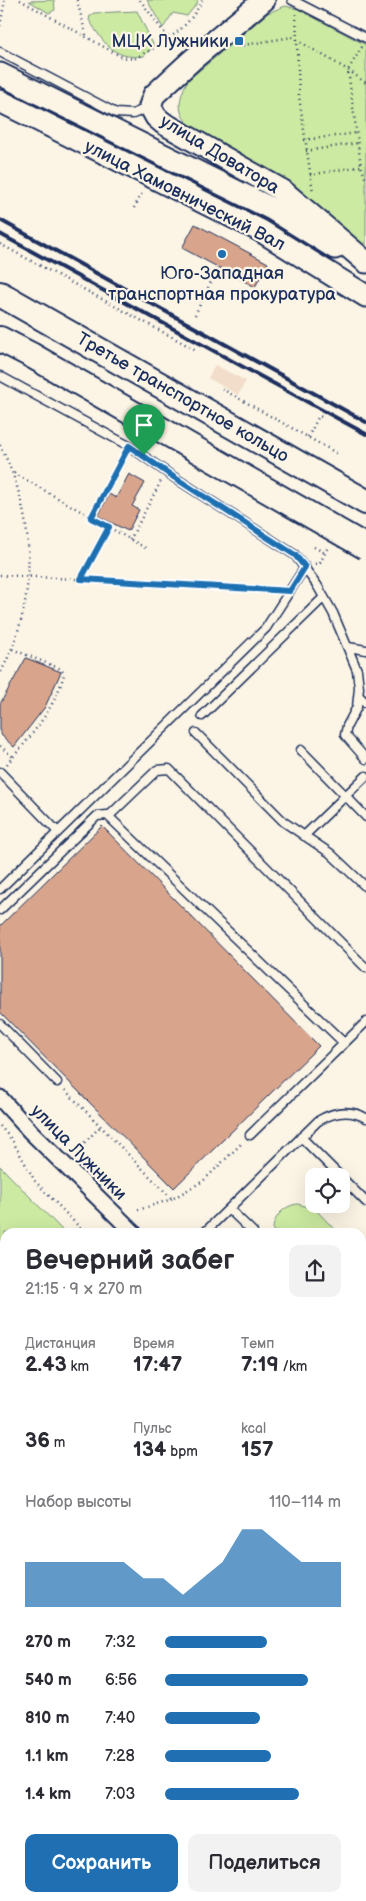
<!DOCTYPE html>
<html lang="ru">
<head>
<meta charset="utf-8">
<style>
  :root { --surface:#fff; --page:#f2f2f3; --text:#2b2b33; --muted:#7c7c81; --accent:#1f6fb2 }
  body { margin:0; font-family:"Balsamiq Sans",sans-serif; background:var(--page); color:var(--text); height:100vh; display:flex; flex-direction:column; font-size:19px; white-space:nowrap }
  * { box-sizing:border-box; margin:0 }
  p { font-size:16px; color:var(--muted) }
  .icon { flex:none; width:28px; height:28px; fill:none; stroke:currentColor; stroke-width:2; stroke-linecap:round; stroke-linejoin:round }
  .map { position:relative; flex:1; overflow:hidden }
  .panel { position:absolute; left:0px; top:1228px; width:366px; height:674px; display:flex; flex-direction:column; background:var(--surface); border-radius:15px 15px 0 0; box-shadow:0 5px 20px #0002 }
  .panel>* { flex:none }
  .tools { position:absolute; left:305px; top:1168px; display:grid; gap:10px }
  .tools a { display:grid; place-items:center; width:45px; height:45px; border-radius:10px; background:var(--surface); box-shadow:0 5px 20px #0002; font-size:25px }
  .pin { position:absolute; display:grid; place-items:center; width:42px; height:42px; color:#fff; margin:-51px -21px; border-radius:50% 50% 50% 0; rotate:-45deg; box-shadow:0 0 5px #0007 }
  .pin .icon { rotate:45deg }
  .round { display:grid; place-items:center; flex:none; width:52px; height:52px; border-radius:10px; background:var(--page) }
  .head { display:flex; align-items:center; justify-content:space-between; height:85px; padding:0 25px }
  h1 { font-size:28px; font-weight:700; line-height:38px }
  .stats { display:grid; grid-template-columns:repeat(3,1fr); gap:8px; height:85px; padding:5px 25px }
  .stats div { display:grid; align-content:center }
  .stats b { font-size:21px; font-weight:700 }
  .stats small { font-size:14px; font-weight:400 }
  .stats p { font-size:14px }
  .chart { height:140px; padding:10px 25px }
  .chart p { display:flex; justify-content:space-between }
  .chart svg { width:100%; height:90px; margin-top:5px; fill:var(--accent); opacity:.7 }
  .primary-button { display:flex; gap:10px; margin-top:auto; padding:10px 25px }
  .primary-button a { flex:1; height:58px; border-radius:10px; background:var(--accent); color:#fff; font-size:20px; font-weight:700; line-height:58px; text-align:center }
  .primary-button a+a { background:var(--page); color:var(--text) }
  ul { padding:0 25px; list-style:none; font-size:16px }
  li { display:grid; grid-template-columns:80px 60px 1fr; align-items:center; height:38px }
  li i { height:12px; border-radius:6px; background:var(--accent) }
  .map>svg:first-child { display:block }
  .built { fill:#f1ddca }
  .green { fill:#cceaa1; stroke:#748c80 }
  .building { fill:#d8a58c; stroke:#1b2f5e }
  .lines { fill:none; stroke-linecap:round; stroke-linejoin:round }
  .lane-casing { stroke:#1b2f5e; stroke-width:11 }
  .street-casing { stroke:#1b2f5e; stroke-width:19 }
  .secondary-casing { stroke:#1b2f5e; stroke-width:25 }
  .primary-casing { stroke:#1b2f5e; stroke-width:28 }
  .path { stroke:#1b2f5e; stroke-width:2.5; stroke-dasharray:1 4; stroke-linecap:butt }
  .lane { stroke:#fcf5e5; stroke-width:8 }
  .street { stroke:#fcf5e5; stroke-width:15 }
  .secondary { stroke:#fcf5e5; stroke-width:21 }
  .primary { stroke:#fcf5e5; stroke-width:24 }
  .rail { stroke:#1b2f5e; stroke-width:4 }
  .primary-bridge-casing { stroke:#1b2f5e; stroke-width:28; stroke-linecap:butt }
  .primary-bridge { stroke:#fcf5e5; stroke-width:24 }
  .route-casing { stroke:#fff; stroke-width:10 }
  .route { stroke:#1f6fb2; stroke-width:6 }
  .poi-dot { fill:#1f6fb2; stroke:#fcf5e5; stroke-width:2 }
  .labels { text-anchor:middle; stroke-width:4.5; stroke-linejoin:round; paint-order:stroke }
  .poi-label { font-size:18px; fill:#1b2f5e; stroke:#fcf5e5; text-anchor:end }
  .street-label { font-size:18px; fill:#1b2f5e; stroke:#fcf5e5 }
</style>
</head>
<body>
<div class="map">
<svg width="366" height="1901" viewBox="0 0 366 1901">
  <rect width="100%" height="100%" fill="#fcf5e5"/>
  <filter id="ink" filterUnits="userSpaceOnUse"><feTurbulence type="fractalNoise" baseFrequency=".02" numOctaves="2"/><feDisplacementMap in="SourceGraphic" scale="10" xChannelSelector="R" yChannelSelector="G"/><feConvolveMatrix kernelMatrix="1 2 1 2 8 2 1 2 1" color-interpolation-filters="sRGB"/></filter>
  <g filter="url(#ink)">
    <!-- built -->
    <path class="built" d="M215,365L246,381L238,395L208,378Z"/>
    <!-- green -->
    <path class="green" d="M54,0L55,10L49,13L29,1Z
      M147,0H197L198,2L187,16L173,13L163,28Z
      M285,6L298,9L366,45V247C320,210 274,175 222,145C211,138 185,127 181,112C178,101 183,89 188,80L268,13Z
      M137,11L154,46L144,56C113,60 104,43 89,20L90,16L94,13Z
      M0,1166L64,1232H5V1896H361V1535L366,1540V1901H0Z
      M298,1204L315,1209L337,1232H273C272,1218 284,1205 298,1204Z
      M361,1258L366,1263V1331L361,1326Z"/>
    <!-- building -->
    <path class="building" d="M195,224L268,263L255,287L182,248Z
      M129,474L145,483L132,506L139,510L128,531L98,516L109,494L116,498Z
      M26,658L61,672L45,707L14,747L0,734V704Z
      M102,826L319,1046L174,1188L0,1012V926Z"/>
    <g class="lines">
      <defs>
        <path id="lane" d="M292,0L366,38
          M0,52L116,113L133,114L149,107
          M0,376L129,446L172,476L295,555L317,585L333,613L357,670L359,688L357,707L347,726L345,735L366,759
          M348,647L366,650
          M359,696L366,703
          M202,716L324,597
          M196,733L284,822L330,853L366,887
          M301,750L366,817
          M0,772L58,832
          M109,816L157,770L169,769L366,968
          M304,836L366,776
          M0,889L266,628L305,567
          M0,910L97,816L107,815L344,1043
          M0,1024L57,1082
          M250,1135L366,1022
          M301,1137L340,1176
          M341,1177L366,1202
          M229,1209L253,1232
          M205,1232L318,1121C333,1112 350,1109 366,1118
          M361,1341L366,1346
          M361,1454L366,1445
          M361,1736L366,1733
          M188,1896L189,1901
          M132,1901L134,1896"/>
        <path id="street" d="M0,1098L31,1132L133,1232
          M361,1481L366,1487"/>
        <path id="secondary" d="M264,0L192,60L154,95L150,106L156,117L163,123L283,191L366,262
          M0,74L272,209L335,248
          M0,101L261,231L366,296"/>
        <path id="primary" d="M0,294L366,502
          M0,339L31,355
          M361,1837L366,1831
          M361,1894L366,1887"/>
      </defs>
      <!-- lane casing -->
      <use href="#lane" class="lane-casing"/>
      <!-- street casing -->
      <use href="#street" class="street-casing"/>
      <!-- secondary casing -->
      <use href="#secondary" class="secondary-casing"/>
      <!-- primary casing -->
      <use href="#primary" class="primary-casing"/>
      <!-- path -->
      <path class="path" d="M20,0L122,57L134,59C161,44 189,30 202,0
        M77,0L86,35
        M140,0L169,39
        M296,14L299,96L313,192
        M0,26L5,0
        M238,46L292,37L348,70L366,83
        M362,47L348,70L361,166L366,180
        M304,140L357,133
        M306,151L358,143
        M310,175L361,166
        M134,208L142,193
        M0,244L196,350
        M195,315L218,267
        M222,389L338,454
        M308,437L319,416L325,418
        M0,445C37,518 39,601 0,674
        M14,473L147,549
        M91,518L124,455
        M130,540L161,481
        M314,547L325,553
        M315,564L320,563L328,547
        M0,575L278,590
        M81,579L109,528
        M0,746L13,757
        M7,764C29,739 56,707 64,674L61,669L12,649
        M65,1090L172,1199L203,1181L243,1142
        M0,1126L12,1140L35,1181L84,1232
        M81,1146L101,1126
        M138,1210L172,1199
        M361,1513L366,1518
        M361,1653L366,1655
        M361,1766L366,1763
        M361,1803L366,1797
        M212,1896L214,1901
        M37,1901L39,1896
        M286,1901L289,1896"/>
      <!-- lane -->
      <use href="#lane" class="lane"/>
      <!-- street -->
      <use href="#street" class="street"/>
      <!-- secondary -->
      <use href="#secondary" class="secondary"/>
      <!-- primary -->
      <use href="#primary" class="primary"/>
      <!-- rail -->
      <path class="rail" d="M0,220L366,422
        M0,234L366,434"/>
      <defs>
        <path id="primary-bridge" d="M31,355L366,547
          M312,1901L316,1896"/>
      </defs>
      <!-- primary-bridge casing -->
      <use href="#primary-bridge" class="primary-bridge-casing"/>
      <!-- primary-bridge -->
      <use href="#primary-bridge" class="primary-bridge"/>
    </g>
  </g>
  <g class="lines" filter="url(#ink)">
    <defs>
      <path id="route" d="M129,446L172,476L295,555L305,567L290,591L81,579L109,527L91,518Z"/>
    </defs>
    <!-- route casing -->
    <use href="#route" class="route-casing"/>
    <!-- route -->
    <use href="#route" class="route"/>
  </g>
  <!-- markers -->
  <g class="poi-dot">
    <rect x="234" y="36" width="10" height="10" rx="2.5"/>
    <circle cx="222" cy="254" r="5"/>
  </g>
  <g class="labels">
    <!-- poi labels -->
    <g class="poi-label">
      <text x="229" y="47">МЦК Лужники</text>
      <text x="222" y="279" text-anchor="middle">Юго-Западная<tspan x="222" dy="21">транспортная прокуратура</tspan></text>
    </g>
    <!-- street labels -->
    <g class="street-label">
      <text transform="translate(220 154) rotate(31)" y="6">улица Доватора</text>
      <text transform="translate(185 195) rotate(27)" y="6">улица Хамовнический Вал</text>
      <text transform="translate(183 397) rotate(30)" y="6">Третье транспортное кольцо</text>
      <text transform="translate(79 1152) rotate(45)" y="6">улица Лужники</text>
    </g>
  </g>
</svg>
<div class="tools">
<a><svg class="icon" aria-label="locate" viewBox="0 0 24 24"><circle cx="12" cy="12" r="6"/><path d="M12 2v4M12 18v4M2 12h4M18 12h4"/></svg></a>
</div>
<div class="pin" style="left:144px;top:455px;background:#1e9e55"><svg class="icon" aria-label="arrive" viewBox="0 0 24 24"><path d="M6 21V4h12l-3 4 3 4H6"/></svg></div>
<section class="panel">
<div class="head"><div><h1>Вечерний забег</h1><p>21:15 · 9 × 270 m</p></div><a class="round"><svg class="icon" aria-label="share" viewBox="0 0 24 24"><path d="M12 15V3M7 8l5-5 5 5M5 13v7h14v-7"/></svg></a></div>
<div class="stats">
<div><p>Дистанция</p><b>2.43<small> km</small></b></div>
<div><p>Время</p><b>17:47</b></div>
<div><p>Темп</p><b>7:19<small> /km</small></b></div>
</div>
<div class="stats">
<div><b>36<small> m</small></b></div>
<div><p>Пульс</p><b>134<small> bpm</small></b></div>
<div><p>kcal</p><b>157</b></div>
</div>
<div class="chart"><p><span>Набор высоты</span>110–114 m</p>
<svg viewBox="0 0 160 44" preserveAspectRatio="none"><path d="M0 44V22L10 22L20 22L30 22L40 22L50 22L60 30L70 30L80 38L90 30L100 22L110 6L120 6L130 14L140 22L150 22L160 22V44z"/></svg>
</div>
<ul>
<li><b>270 m</b>7:32<i style="width:58%"></i></li>
<li><b>540 m</b>6:56<i style="width:81%"></i></li>
<li><b>810 m</b>7:40<i style="width:54%"></i></li>
<li><b>1.1 km</b>7:28<i style="width:60%"></i></li>
<li><b>1.4 km</b>7:03<i style="width:76%"></i></li>
</ul>
<div class="primary-button"><a>Сохранить</a><a>Поделиться</a></div>
</section>
</div>
</body>
</html>
